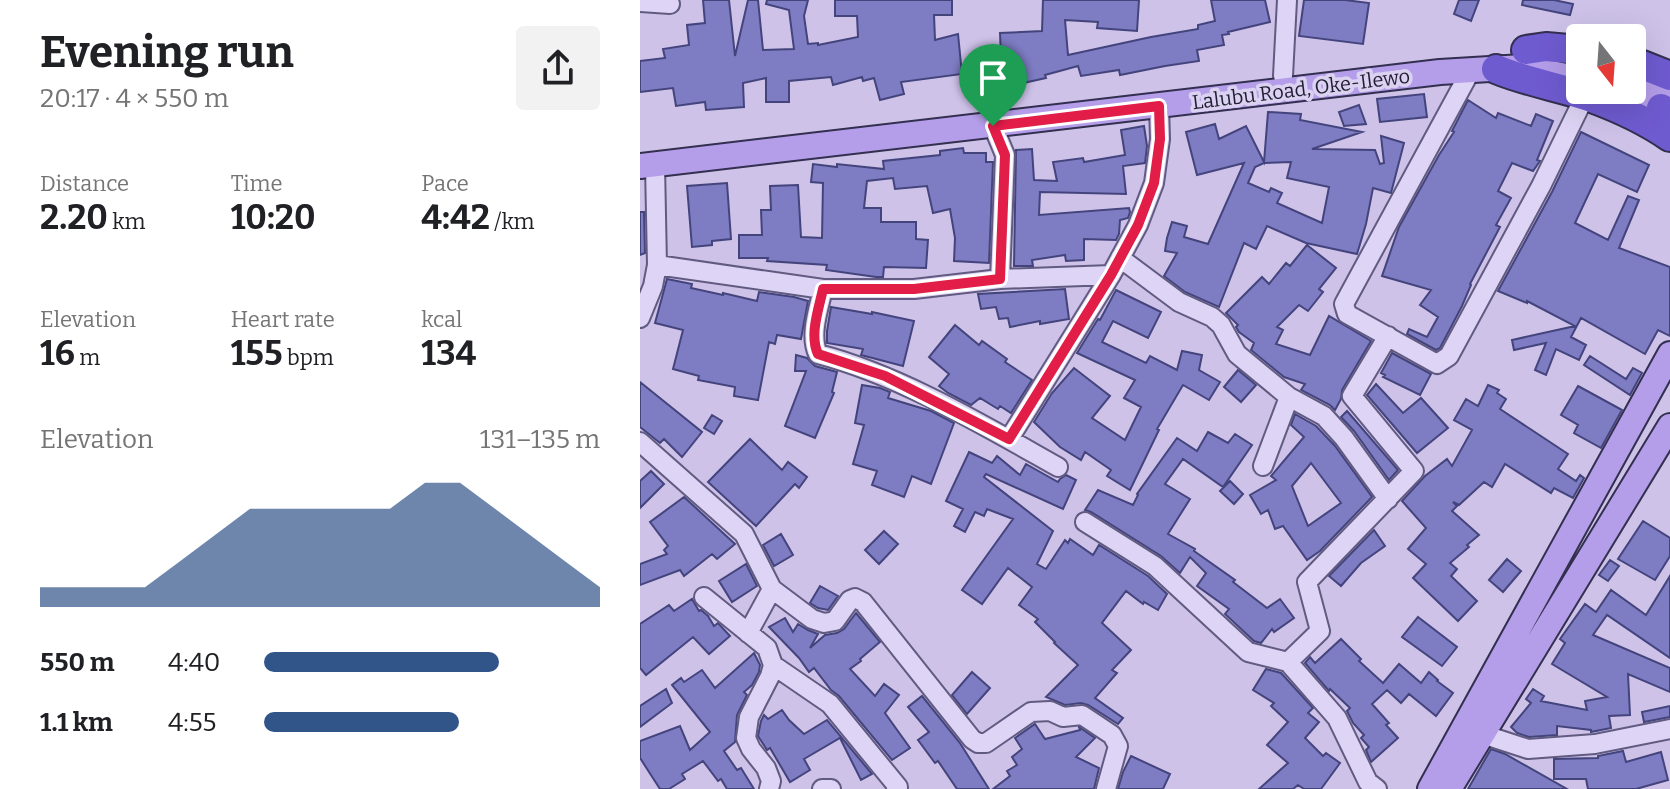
<!DOCTYPE html>
<html lang="en">
<head>
<meta charset="utf-8">
<style>
  :root { --surface:#fff; --page:#f2f2f2; --text:#202124; --muted:#757577; --accent:#315489 }
  body { margin:0; font-family:Bitter,serif; background:var(--page); color:var(--text); height:100vh; display:flex; flex-direction:column; font-size:30px; white-space:nowrap }
  * { box-sizing:border-box; margin:0 }
  p { font-size:26px; color:var(--muted) }
  .icon { flex:none; width:44px; height:44px; fill:none; stroke:currentColor; stroke-width:2; stroke-linecap:round; stroke-linejoin:round }
  .map { position:relative; flex:1; overflow:hidden }
  .panel { display:flex; flex-direction:column; background:var(--surface); width:640px }
  .panel>* { flex:none }
  .needle { width:52px; rotate:163deg }
  .controls { position:absolute; left:926px; top:24px; display:grid; gap:16px }
  .controls a { display:grid; place-items:center; width:80px; height:80px; border-radius:8px; background:var(--surface); box-shadow:0 8px 32px #0002; font-size:40px }
  .pin { position:absolute; display:grid; place-items:center; width:68px; height:68px; color:#fff; margin:-82px -34px; border-radius:50% 50% 50% 0; rotate:-45deg; box-shadow:0 0 8px #0007 }
  .pin .icon { rotate:45deg }
  .round { display:grid; place-items:center; flex:none; width:84px; height:84px; border-radius:8px; background:var(--page) }
  .summary { display:flex; align-items:center; justify-content:space-between; height:136px; padding:0 40px }
  h1 { font-size:44px; font-weight:700; line-height:60px }
  .metrics { display:grid; grid-template-columns:repeat(3,1fr); gap:12px; height:136px; padding:8px 40px }
  .metrics div { display:grid; align-content:center }
  .metrics b { font-size:34px; font-weight:700 }
  .metrics small { font-size:22px; font-weight:400 }
  .metrics p { font-size:22px }
  .chart { height:224px; padding:16px 40px }
  .chart p { display:flex; justify-content:space-between }
  .chart svg { width:100%; height:144px; margin-top:8px; fill:var(--accent); opacity:.7 }
  ul { padding:0 40px; list-style:none; font-size:26px }
  li { display:grid; grid-template-columns:128px 96px 1fr; align-items:center; height:60px }
  li i { height:20px; border-radius:10px; background:var(--accent) }
  main { display:flex; flex:1; min-height:0 }
  .map>svg:first-child { display:block }
  .building { fill:#7e7cc3; stroke:#44447d; stroke-width:2; fill-rule:evenodd }
  .lines { fill:none; stroke-linecap:round; stroke-linejoin:round }
  .minor-casing { stroke:#615b81; stroke-width:22 }
  .major-casing { stroke:#322f4f; stroke-width:28 }
  .highway-casing { stroke:#322f4f; stroke-width:32 }
  .minor { stroke:#ded4f5; stroke-width:18 }
  .major { stroke:#b49de9; stroke-width:24 }
  .highway { stroke:#6f5bd0; stroke-width:28 }
  .route-casing { stroke:#fff; stroke-width:16 }
  .route { stroke:#e11d48; stroke-width:10 }
  .labels { text-anchor:middle; stroke-width:7; stroke-linejoin:round; paint-order:stroke }
  .street-label { font-size:20px; fill:#201e32; stroke:#dbd1f1 }
</style>
</head>
<body>
<main>
<section class="panel">
<div class="summary"><div><h1>Evening run</h1><p>20:17 · 4 × 550 m</p></div><a class="round"><svg class="icon" aria-label="share" viewBox="0 0 24 24"><path d="M12 15V3M7 8l5-5 5 5M5 13v7h14v-7"/></svg></a></div>
<div class="metrics">
<div><p>Distance</p><b>2.20<small> km</small></b></div>
<div><p>Time</p><b>10:20</b></div>
<div><p>Pace</p><b>4:42<small> /km</small></b></div>
</div>
<div class="metrics">
<div><p>Elevation</p><b>16<small> m</small></b></div>
<div><p>Heart rate</p><b>155<small> bpm</small></b></div>
<div><p>kcal</p><b>134</b></div>
</div>
<div class="chart"><p><span>Elevation</span>131–135 m</p>
<svg viewBox="0 0 160 44" preserveAspectRatio="none"><path d="M0 44V38L10 38L20 38L30 38L40 30L50 22L60 14L70 14L80 14L90 14L100 14L110 6L120 6L130 14L140 22L150 30L160 38V44z"/></svg>
</div>
<ul>
<li><b>550 m</b>4:40<i style="width:70%"></i></li>
<li><b>1.1 km</b>4:55<i style="width:58%"></i></li>
</ul>
</section>
<div class="map">
<svg width="1030" height="789" viewBox="0 0 1030 789">
  <rect width="100%" height="100%" fill="#cec2e9"/>
  <!-- building -->
  <path class="building" d="M63,0H89L95,56L108,0H118L123,50L154,49L149,10L126,4L127,0H168L164,16L168,44L178,43V45L218,37L217,16H195V0H312V15H294L295,40L318,34L322,74L261,82L264,94L240,100L234,78L223,81L222,77L193,85L191,77L149,81V102H126V78L103,83L104,107L66,110L65,102L36,106L33,88L0,92V61L25,58L23,49L49,45L47,25L65,23Z
    M403,0H499L497,31L457,28L458,22L425,20L428,55L511,37L558,29V25L575,21L571,0H625L630,22L588,32L589,34L582,35L584,45L557,50L559,61L525,66L480,75L479,70L441,76L438,66L405,75L406,78L347,91L340,63L361,58L360,33L402,31Z
    M664,0H705L729,3L723,44L659,36Z
    M819,0H839L831,21L814,14Z
    M883,0H914L933,4L930,15L882,5Z
    M784,94L787,117L740,122L737,99Z
    M828,100L856,118L858,113L891,126L896,114L913,121L897,160L900,161L893,171L872,163L858,191L871,198L856,225L860,227L830,284L831,285L822,306L800,348L796,350L767,334L769,329L787,337L798,317L780,305L791,290L742,276L759,227L799,155L814,132L812,131Z
    M719,105L726,124L704,126L699,112Z
    M628,112L661,114L660,120L722,132L672,149L735,150L740,164L744,163L741,136L764,143L751,193L733,188L726,224L717,254L666,243L627,226L616,249L604,243L579,307L545,292L524,276L537,253L525,251L527,238L532,222L547,226L544,237L568,244L604,163L557,175L546,132L575,124L579,139L606,126L624,162ZM651,162L647,178L689,187L682,223L637,203L642,193L631,188L629,192L608,183L615,167L624,163Z
    M504,126L507,146L505,163L483,166L486,194L400,192L399,215L489,208L490,212L488,218L480,220L479,234L476,240L444,239V260L426,261L425,255L392,260L393,266H374L376,150L392,149L394,180L417,181L413,162L443,158L444,162L485,155L481,130Z
    M941,132L1009,165L997,192L958,174L935,223L968,240L988,196L999,200L979,248L1030,267V336L1018,330L1005,354L941,318L931,337L946,345L939,360L916,349L906,375L895,370L906,343L874,350L872,340L935,326L887,301V303L858,291L912,192Z
    M323,148L324,153H346V162H353L349,263L314,261L315,238L310,209L293,213L287,186L255,189L253,178L227,181L224,208H241V222H276V239L288,240L286,268L244,267L243,277H236L186,270L187,265L127,261L128,258H99V235H122L121,210H131L130,186L158,185L161,237L182,238L183,183L171,182L173,164L197,167V164L244,169L243,161L300,155V151Z
    M87,183L91,239L72,241V245L52,247L47,186Z
    M0,212H4L5,253L0,255Z
    M667,245L696,268L679,289L683,292L668,311L659,305L637,327L643,330L636,344L670,355L689,316L731,341L702,390L701,399L695,410L690,405L661,390L665,384L644,377L611,350L614,343L599,332L596,327L598,325L586,313L622,277L629,284L646,263L650,266Z
    M27,279L52,284L51,288L83,295V293L117,301L119,292L154,297L168,301L161,339L137,335L135,344L129,342L118,400L94,396L95,387L58,380L59,376L33,369L43,330L15,323Z
    M425,289L429,319L400,324V321L370,327L368,318L359,319L356,307L341,309L338,294Z
    M476,290L521,312L508,338L473,321L462,342L506,363L510,356L537,370L542,351L562,355L559,370L580,382L569,400L543,385L517,429L519,430L490,490L467,476L471,470L445,452L441,460L420,447L394,422L412,393L434,368L470,396L452,418L485,440L501,407L484,398L495,380L437,353L458,319L460,320Z
    M191,307L232,314V312L274,321L263,366L221,355L223,349L187,343V331Z
    M315,325L339,345L342,341L367,359L365,362L392,380L371,413L360,406L358,409L340,398L331,405L308,393L299,386L309,374L289,357Z
    M752,353L791,374L780,395L743,377L745,375L741,373Z
    M156,355L167,358L175,366L197,372L192,392L194,393L175,438L145,426L166,371H155Z
    M950,356L986,379L993,368L1002,373L990,395L944,365Z
    M598,370L616,385L601,402L584,387Z
    M0,382L62,432L42,457L24,439L20,443L0,427Z
    M736,384L763,413L781,398L808,428L777,453L727,395Z
    M222,385L240,388L250,392L248,398L291,411L314,423L291,484L272,476L264,497L232,485L237,471L213,464L224,425L215,423Z
    M848,385L859,390L857,393L866,399L860,409L928,454L918,469L936,481L940,475L944,478L933,498L914,488L911,493L865,464L852,487L844,482L819,505L813,502L817,506L812,511L839,535L827,545L829,547L810,563L817,569L811,576L837,601L818,621L773,578L786,564L768,549L786,528L762,501L785,476L807,459L812,466L832,430L814,420L826,399L838,406Z
    M938,386L982,410L961,448L934,433L938,425L921,415Z
    M707,411L758,470L749,480L714,431L701,417Z
    M655,414L676,426L695,446L732,497L680,551L667,560L643,526L635,529L628,510L621,514L610,495L636,480L631,476L664,437L651,425ZM671,463L701,503L668,526L652,486Z
    M72,415L82,421L74,434L64,428Z
    M568,432L588,443L595,434L612,445L583,487L543,459L525,484L550,499L528,534L555,549L554,551L595,580L593,582L627,608L640,599L654,618L634,632L632,629L621,643L614,641L585,614L589,609L557,586L566,573L550,557L540,573L521,556L451,512L445,510L458,490L493,505L498,495L497,494L537,438L557,451Z
    M110,439L142,470L148,462L167,477L159,488L155,484L116,526L68,482Z
    M329,452L352,463L357,456L380,475L386,464L418,482L420,479L426,475L436,480L423,509L346,474L344,477L413,531L397,564L406,569L425,540L428,543L430,539L453,555L459,545L508,576L527,594L518,610L504,602L503,604L486,591L462,623L491,650L472,670L477,673L455,698L483,718L478,724L448,705L441,703L425,705L406,697L438,665L414,643L415,642L395,622L398,619L379,605L392,587L368,568L342,604L322,590L373,519L347,509L344,516L335,512L325,532L314,526L323,509L306,501Z
    M11,471L24,484L0,508V481Z
    M590,481L603,494L594,504L580,491Z
    M44,497L95,544L77,559L72,554L44,576L40,570L0,585V564L27,554L24,550L28,546L10,522Z
    M1003,521L1030,538V556L1015,580L978,559Z
    M734,530L745,546L721,563L701,586L689,576Z
    M244,531L258,544L239,564L225,550Z
    M141,534L153,555L134,566L123,545Z
    M867,559L881,571L863,592L849,580Z
    M970,560L979,566L968,581L959,575Z
    M106,564L117,586L92,602L79,581Z
    M1030,576V658L967,615L953,635L1030,668V692L988,674L990,715L969,716L971,728L951,732V730L917,726V735L889,737L877,733L871,727L891,703L886,699L893,689L904,696L901,701L947,710L945,701L967,697L912,664L925,643L920,639L945,604L956,612L971,590L1006,615Z
    M180,586L198,596L188,610L178,608L170,603Z
    M52,599L59,611L61,610L68,616L74,626L78,623L90,636L69,654L53,637L6,675L0,668V624L29,605L34,611Z
    M216,613L240,642L220,659L221,661L210,669L235,696L244,684L259,695L245,713L270,748L252,760L199,696L191,690L174,668L169,672L159,658L129,627L145,618L153,632L158,624L168,630L178,634L170,648L185,635L197,633L204,629Z
    M778,617L817,647L802,666L762,637Z
    M701,639L721,659L719,661L743,683L759,664L781,683L789,672L798,680L797,681L813,693L796,716L769,694L761,703L747,690L732,704L749,723L746,725L758,738L731,762L726,750L729,747L721,738L724,735L713,723L707,711L710,708L690,689L689,691L665,663L670,657L675,663Z
    M114,653L120,665L119,672L112,685L104,692L107,695L97,715L95,742L84,751L97,770L101,768L114,789H87L81,779L78,781L63,761L42,774L45,779L29,789H20L0,758V741L40,726L50,750L70,732L32,685L41,678L44,682L62,670L75,688Z
    M626,669L641,673L673,708L668,713L679,722L665,738L683,756L686,753L700,763L681,789H664L658,785L653,789H619L648,763L627,745L648,722L631,706L634,703L613,690Z
    M332,672L350,688L327,714L312,695Z
    M26,689L32,703L0,727V706Z
    M282,696L320,743L349,789H317L298,761L295,763L278,740L289,732L268,707Z
    M1030,706V717L1004,722L1002,712Z
    M142,710L149,720L164,734L187,720L232,774L221,780L200,738L164,759L170,770L150,782L130,748L127,750L118,736L121,721L124,715L128,719Z
    M395,724L405,739L440,730L439,727L455,738L436,757L459,768L454,789H353L370,776L367,771L377,765L372,757L382,749L375,738Z
    M851,749L865,754L927,789H828Z
    M983,751L986,762L1021,752L1028,780L996,789H948L946,779H914V759L958,758V756Z
    M491,756L530,774L523,789H478L483,772Z"/>
  <g class="lines">
    <defs>
      <path id="minor" d="M0,2L30,4
        M831,70L704,304L707,314L797,364L809,356L901,186L945,96
        M643,76L647,0
        M353,126L365,155L360,279
        M480,258L539,302L572,317L581,325L597,354L649,397L623,466
        M17,265L183,289H274L360,279L471,275
        M183,289C179,308 169,335 178,354C260,375 345,426 418,467
        M0,318L13,286L17,265L15,165
        M649,397L684,416L704,438L748,499
        M369,439L471,275L498,225L514,183L520,139L519,106
        M0,442L104,534L132,589L172,619L184,623L195,621L210,600L215,598L223,602L332,739L338,743H346L391,712L410,711L423,717L442,715L472,735L478,746L466,789
        M445,522L515,566L608,652L648,662L697,718L728,782L737,789
        M64,597L127,648L133,665L130,676L109,717L106,738L111,749L126,768L131,781L129,789
        M108,633L132,589
        M648,662L680,631L667,582L774,471L712,396L748,336
        M133,665L190,704L258,787L256,789
        M842,734L888,749L955,744L1030,729
        M182,789H191"/>
      <path id="major" d="M992,78L1026,91
        M976,90L1021,108
        M0,166L800,72L883,67L940,79
        M790,789L1030,354
        M809,789L1030,426"/>
      <path id="highway" d="M886,50L906,47L940,50
        M992,61L1030,76
        M856,69C887,82 920,87 952,98C979,108 1007,121 1030,137
        M1021,108L1030,113"/>
    </defs>
    <!-- minor casing -->
    <use href="#minor" class="minor-casing"/>
    <!-- major casing -->
    <use href="#major" class="major-casing"/>
    <!-- highway casing -->
    <use href="#highway" class="highway-casing"/>
    <!-- minor -->
    <use href="#minor" class="minor"/>
    <!-- major -->
    <use href="#major" class="major"/>
    <!-- highway -->
    <use href="#highway" class="highway"/>
  </g>
  <g class="lines">
    <defs>
      <path id="route" d="M519,106L520,139L514,183L498,225L471,275L369,439L245,376L178,354C169,335 179,308 183,289H274L360,279L365,155L353,126Z"/>
    </defs>
    <!-- route casing -->
    <use href="#route" class="route-casing"/>
    <!-- route -->
    <use href="#route" class="route"/>
  </g>
  <g class="labels">
    <!-- street labels -->
    <g class="street-label">
      <text transform="translate(661 89) rotate(-7)" y="7">Lalubu Road, Oke-Ilewo</text>
    </g>
  </g>
</svg>
<div class="controls">
<a><svg class="needle" viewBox="-14 -14 28 28"><path d="M0-13l5 13h-10z" fill="#e53935"/><path d="M0 13l5-13h-10z" fill="#757577"/></svg></a>
</div>
<div class="pin" style="left:353px;top:126px;background:#1e9e55"><svg class="icon" aria-label="arrive" viewBox="0 0 24 24"><path d="M6 21V4h12l-3 4 3 4H6"/></svg></div>
</div>
</main>
</body>
</html>
